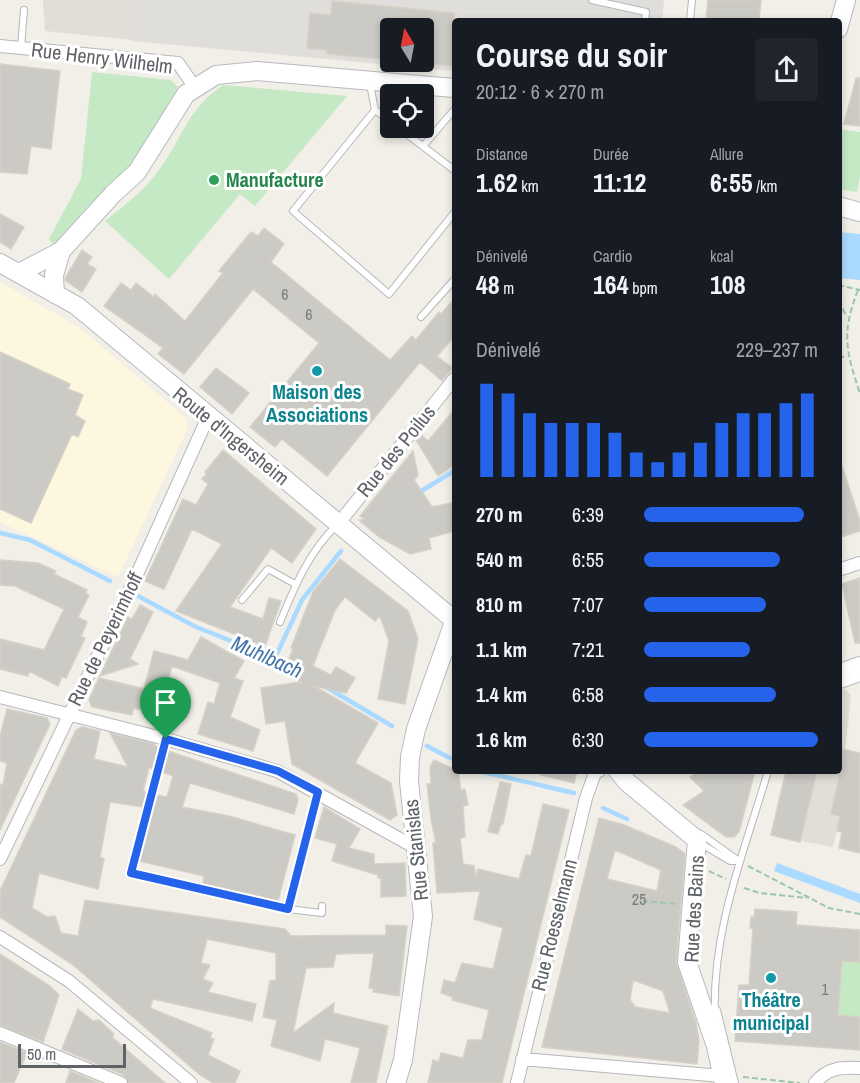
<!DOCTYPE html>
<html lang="fr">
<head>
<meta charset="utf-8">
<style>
  :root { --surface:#171b24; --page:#20242c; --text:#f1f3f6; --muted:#9ea1a6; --accent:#2563eb }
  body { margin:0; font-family:"Archivo Narrow",sans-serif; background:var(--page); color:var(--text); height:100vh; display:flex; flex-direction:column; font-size:22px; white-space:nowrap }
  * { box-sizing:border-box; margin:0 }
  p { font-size:20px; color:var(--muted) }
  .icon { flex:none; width:33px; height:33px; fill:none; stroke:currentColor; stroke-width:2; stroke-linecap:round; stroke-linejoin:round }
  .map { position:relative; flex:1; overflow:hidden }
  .side { position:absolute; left:452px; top:18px; width:390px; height:756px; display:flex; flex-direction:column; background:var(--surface); border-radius:6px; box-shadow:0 3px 9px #0003 }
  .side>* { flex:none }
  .needle { width:39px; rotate:350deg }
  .fabs { position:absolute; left:380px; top:18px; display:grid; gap:12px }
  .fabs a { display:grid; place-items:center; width:54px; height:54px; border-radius:6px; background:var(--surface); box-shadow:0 3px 9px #0003; font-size:30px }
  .scale { position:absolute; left:18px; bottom:15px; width:108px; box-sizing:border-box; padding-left:6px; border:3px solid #5f6368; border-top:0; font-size:16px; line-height:21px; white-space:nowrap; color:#5f6368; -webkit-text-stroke:4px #fff; paint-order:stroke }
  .pin { position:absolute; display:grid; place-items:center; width:51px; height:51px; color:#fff; margin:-62px -26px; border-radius:50% 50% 50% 0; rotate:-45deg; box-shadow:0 0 6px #0007 }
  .pin .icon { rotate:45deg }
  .round { display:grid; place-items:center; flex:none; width:63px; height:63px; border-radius:6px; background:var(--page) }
  .headline { display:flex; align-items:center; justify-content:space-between; height:102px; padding:0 24px }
  h1 { font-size:33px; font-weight:700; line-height:45px }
  .metrics { display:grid; grid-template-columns:repeat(3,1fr); gap:9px; height:102px; padding:6px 24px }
  .metrics div { display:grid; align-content:center }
  .metrics b { font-size:26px; font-weight:700 }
  .metrics small { font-size:16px; font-weight:400 }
  .metrics p { font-size:16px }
  .chart { height:168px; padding:12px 24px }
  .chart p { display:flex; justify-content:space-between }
  .chart svg { width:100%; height:108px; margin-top:6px; stroke:var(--accent); stroke-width:6 }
  ul { padding:0 24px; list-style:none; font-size:20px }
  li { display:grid; grid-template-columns:96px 72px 1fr; align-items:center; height:45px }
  li i { height:15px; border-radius:8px; background:var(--accent) }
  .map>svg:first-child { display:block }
  .commercial { fill:#fef7e0 }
  .industrial { fill:#e0deda; fill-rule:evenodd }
  .education { fill:#e1ded6 }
  .green { fill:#c5e8c5 }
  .water { fill:#aadaff }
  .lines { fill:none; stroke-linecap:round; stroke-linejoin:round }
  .stream { stroke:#aadaff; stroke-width:4.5 }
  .building { fill:#cccac5; stroke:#d6d1c6; stroke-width:1.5; fill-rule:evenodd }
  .lane-casing { stroke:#b5b8bc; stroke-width:8 }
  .street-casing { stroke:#b5b8bc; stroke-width:14 }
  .secondary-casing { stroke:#b6babf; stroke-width:20 }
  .path { stroke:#9cc7a9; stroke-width:2; stroke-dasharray:6 3; stroke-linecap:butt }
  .lane { stroke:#fff; stroke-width:6 }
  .street { stroke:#fff; stroke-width:12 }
  .secondary { stroke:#fff; stroke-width:18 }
  .route-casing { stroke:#fff; stroke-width:12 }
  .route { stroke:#2563eb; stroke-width:8 }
  .leisure-dot { fill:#2e9e5b; stroke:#fff; stroke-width:2 }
  .culture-dot { fill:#0f9aa8; stroke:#fff; stroke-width:2 }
  .labels { text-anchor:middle; stroke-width:6; stroke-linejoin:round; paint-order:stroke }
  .number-label { font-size:16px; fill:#7a7d7f }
  .street-label { font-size:20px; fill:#5f6368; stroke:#fff }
  .leisure-label { font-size:20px; font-weight:bold; fill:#27864d; stroke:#fff; text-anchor:start }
  .culture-label { font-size:20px; font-weight:bold; fill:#0d838f; stroke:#fff }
  .water-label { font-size:21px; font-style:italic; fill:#4174aa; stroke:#fff }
</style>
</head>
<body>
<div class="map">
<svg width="860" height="1083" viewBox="0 0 860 1083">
  <rect width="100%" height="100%" fill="#f1efe8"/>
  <!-- commercial -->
  <path class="commercial" d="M0,282L80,328L186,418L188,428L118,577L0,522Z"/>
  <!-- industrial -->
  <path class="industrial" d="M130,0H664L662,21H454V71L133,41ZM390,28H423V62H390Z"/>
  <!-- education -->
  <path class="education" d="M43,0H130L133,40L45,31Z
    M845,689L851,695L842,778L848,780L833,847L771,835L786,771H838L839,691Z"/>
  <!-- green -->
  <path class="green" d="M92,72L171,80L178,87L133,164L91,203L53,245L49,239L81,179Z
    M223,85L347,96L255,206L240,194L169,279L105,221C125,205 144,191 159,170C182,139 188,108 223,85Z
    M838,129L860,132V176L857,192L839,189Z
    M842,961L860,962V1017L838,1015Z"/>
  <!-- water -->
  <path class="water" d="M838,232L860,234V280L839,278Z
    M777,863L860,894V903L774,871Z"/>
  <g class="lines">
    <!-- stream -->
    <path class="stream" d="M418,493L454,471
      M0,533L30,540L110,581
      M138,596L194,626L291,665
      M275,658L302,600L341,551
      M326,687L392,726
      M427,746L450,758
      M479,771L574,793
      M603,808L627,819"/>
  </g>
  <!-- building -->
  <path class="building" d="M708,0H761L759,21H706Z
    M332,1L454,13V66L423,63V28H390V60L327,54V50L307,48L310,13L331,15Z
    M0,64L60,71L51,149L31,146L27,174L0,172Z
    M856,78H860V126L844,124Z
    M0,214L24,227L11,249L0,242Z
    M264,228L284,244L271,262L390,360L412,336L416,340L439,312L441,314L454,299V337L437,356L452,368L442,381L420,362L327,476L282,439L275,447L250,427L319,343L253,289L184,374L158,354L163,348L104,306L121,283L131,290L136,283L154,297L155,294L185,321L223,273L219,271L251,232L258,236Z
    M82,250L92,257L87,264L96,269L82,292L66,281L65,278Z
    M0,352L70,384L68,389L83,395L75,415L85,421L78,437L72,434L31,523L0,509Z
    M216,368L249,393L232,414L200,387Z
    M454,410V465L438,476L416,440L420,434L428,441Z
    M223,450L316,529L292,563L271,548L230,607L263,619L269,598L281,601L264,649L256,647L257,643L176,611L222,544L192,529L164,589L145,581L183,499L196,505L208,484L202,479L207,474L205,472Z
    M413,451L418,475L414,480L432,507L452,503L454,531L429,538L431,549L410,554L379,537L359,520L364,519L360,516Z
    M841,463L860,521V531L838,538Z
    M340,559L408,611L418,639L405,704L378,699L389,641L380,616L375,621L345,597L335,610L313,666L331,675L336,667L355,678L346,693L314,686L378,723L355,763L391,783L397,815L390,820L292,764L285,721L266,724L261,688L300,682L283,673L293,649L291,648L313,592Z
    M0,560L38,563L56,571L54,574L87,590L85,593L89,595L78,617L87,622L81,637L85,638L66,678L62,677L58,686L29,671L28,676L0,669V639L44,650L64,609L15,586L0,585Z
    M860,578V643H855L842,584Z
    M140,605L153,612L130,659L138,664L100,676L128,617L132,619Z
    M201,637L244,661L234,678L243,681L230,717L260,730L253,751L198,734L208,702L214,704L220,683L172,666L165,694L171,696L166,717L134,708L132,715L92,707L89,700L99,678L144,689L154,651L188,660Z
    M7,709L47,718L50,724L0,830V784L3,785L7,763L0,761V736Z
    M82,727L100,731L94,759L128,767L110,733L154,744L158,748L153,769L149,767L143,791L147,792L143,807L110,802L100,857L104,859L98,889L39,873L32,908L47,917L55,916L61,933L78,936L85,900L285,929L291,936L386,935V925L407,926L399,996L373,992L374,989L369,988L374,953L336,954L333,967L306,968L293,1033L334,1003L333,1013L388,1026L376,1083H351L360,1048L325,1039L320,1061L271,1046L277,1020L263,1017L270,981L276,980V953L207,939L201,963L210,965L203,979L213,983L208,992L256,1004L252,1021L153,999L150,1008L212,1033L210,1038L214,1039L208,1055L240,1071L235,1083H213L200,1075L72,964L0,917V891L76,730Z
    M838,748L860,753V853L839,848L842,832L837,831L840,816L831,814L839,778Z
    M168,751L296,794L298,800L294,814L190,783L182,807L229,816L295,835L278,901L203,884L204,876L139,861L157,795L167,797L173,776L163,772Z
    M434,760L458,771L461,790L465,789L468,805L463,806L465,837L460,838L463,864L474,866L476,877L478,869L519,879L526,855L531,856L543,804L569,810L502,1083H428L433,1060L439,1062L441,1053L463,1058L468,1040H482L489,1010L452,1000L453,997L441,993L444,980L455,983L462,963L493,969L503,928L474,919L480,891L437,893L433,843H436L431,819L427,784H431L430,767Z
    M542,771H577L574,783L541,775Z
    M697,771H755L739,832L734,837H726L683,805L704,791L690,777Z
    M786,771H817L800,842L771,835Z
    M500,782L511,784L503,824H501L498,834L488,832Z
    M324,807L360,829L349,848L374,854V864L405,863L406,896L381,897V878H378V875L332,861L337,844L315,838Z
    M599,818L624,825L676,847L685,854L676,962L696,1023L699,1040L697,1064L542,1047ZM615,850L661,870L657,891L607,879ZM633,980L663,991L670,1013L635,1007L630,1000Z
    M755,909L797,912L796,925L860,930V962L842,961L838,1015L860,1017V1050L735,1041L739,985H749L753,928H750L751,917H754Z
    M0,954L50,986L59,995L43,1042L0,1025Z
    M78,1009L93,1021L99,1020L114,1034L112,1037L165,1083H129L124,1075L62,1049Z
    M0,1042L27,1053L14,1083H0Z
    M70,1071L99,1083H66Z"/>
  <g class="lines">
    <defs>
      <path id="lane" d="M592,0L646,12L645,21
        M690,21L692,0
        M21,48L24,10
        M370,84L375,110
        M390,121L375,110L293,211L389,294L454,213
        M399,128L454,170
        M424,145L454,110
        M421,317L454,280
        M242,600L268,569L295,584
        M280,622C294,588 309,551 337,525
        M838,686L860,678
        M166,739L131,873L288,909L322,913V906
        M701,834L739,861
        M700,843L730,861H739
        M288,909L318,794
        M717,1010L735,1083
        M715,1021C711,931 743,856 768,771"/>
      <path id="street" d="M0,46L178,63L194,86
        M339,523L454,379
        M838,570L860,563
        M0,697L166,739L277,771L418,849
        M0,859L138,572L208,417
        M0,937L69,981L191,1083
        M0,1033L121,1083
        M522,1059L722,1076
        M517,1083L586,798L595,773L599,771
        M815,1083C827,1068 841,1067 860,1068"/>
      <path id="secondary" d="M838,29L846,0
        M838,206L860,212
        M0,263L77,306L454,620
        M19,273L61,251L113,194L137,172L186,94L216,75L257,71L454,88
        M55,294L54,275L61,251
        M838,674L860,666
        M618,771L627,782L697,840L687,962L716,1046L724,1083
        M396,1083L403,1060L423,916L409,781L410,757L416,729L454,622"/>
    </defs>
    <!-- lane casing -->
    <use href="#lane" class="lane-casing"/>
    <!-- street casing -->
    <use href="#street" class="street-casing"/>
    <!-- secondary casing -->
    <use href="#secondary" class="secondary-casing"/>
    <!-- path -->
    <path class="path" d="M838,285L860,290
      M858,290C841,334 846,350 860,394
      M838,301L847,317
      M838,358L847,356
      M748,866L829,908L860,914
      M709,871L726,879
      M744,888L760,893L807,898
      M642,901L677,904
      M743,1077L800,1083"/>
    <!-- lane -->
    <use href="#lane" class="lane"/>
    <!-- street -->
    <use href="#street" class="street"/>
    <!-- secondary -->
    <use href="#secondary" class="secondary"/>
  </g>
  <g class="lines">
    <defs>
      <path id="route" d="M166,739L278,771L318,792L288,909L131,873Z"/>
    </defs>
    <!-- route casing -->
    <use href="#route" class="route-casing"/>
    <!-- route -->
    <use href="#route" class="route"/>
  </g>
  <!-- markers -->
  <circle class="leisure-dot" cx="214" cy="180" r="6"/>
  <g class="culture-dot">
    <circle cx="317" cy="371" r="6"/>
    <circle cx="771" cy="978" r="6"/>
  </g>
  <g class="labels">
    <!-- number labels -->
    <g class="number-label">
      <text x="285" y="300">6</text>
      <text x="309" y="320">6</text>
      <text x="639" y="905">25</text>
      <text x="825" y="995">1</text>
    </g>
    <!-- street labels -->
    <g class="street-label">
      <text transform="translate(102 58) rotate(7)" y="7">Rue Henry Wilhelm</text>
      <text transform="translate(231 436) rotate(39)" y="7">Route d'Ingersheim</text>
      <text transform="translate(396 451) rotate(-51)" y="7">Rue des Poilus</text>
      <text transform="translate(105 639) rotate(-64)" y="7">Rue de Peyerimhoff</text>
      <text transform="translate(416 850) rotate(-96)" y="7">Rue Stanislas</text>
      <text transform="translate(694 909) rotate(-87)" y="7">Rue des Bains</text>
      <text transform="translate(554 925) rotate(-76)" y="7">Rue Roesselmann</text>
    </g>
    <!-- leisure labels -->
    <g class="leisure-label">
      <text x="226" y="187">Manufacture</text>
    </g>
    <!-- culture labels -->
    <g class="culture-label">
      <text x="317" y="399">Maison des<tspan x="317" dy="23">Associations</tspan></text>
      <text x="771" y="1007">Théâtre<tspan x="771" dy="23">municipal</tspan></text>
    </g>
    <!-- water labels -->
    <g class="water-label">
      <text transform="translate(267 657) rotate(24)" y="7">Muhlbach</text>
    </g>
  </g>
</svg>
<div class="fabs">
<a><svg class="needle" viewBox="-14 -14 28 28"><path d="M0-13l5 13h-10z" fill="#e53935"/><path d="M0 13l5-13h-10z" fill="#9ea1a6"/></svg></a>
<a><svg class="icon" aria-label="locate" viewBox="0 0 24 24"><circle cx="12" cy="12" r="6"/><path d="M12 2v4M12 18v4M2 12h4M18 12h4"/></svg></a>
</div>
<div class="scale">50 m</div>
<div class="pin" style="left:166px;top:739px;background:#1e9e55"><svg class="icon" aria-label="arrive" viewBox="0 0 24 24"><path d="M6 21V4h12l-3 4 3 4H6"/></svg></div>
<section class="side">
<div class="headline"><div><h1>Course du soir</h1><p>20:12 · 6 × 270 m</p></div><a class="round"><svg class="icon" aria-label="share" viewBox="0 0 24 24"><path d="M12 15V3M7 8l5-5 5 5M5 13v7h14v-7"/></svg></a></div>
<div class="metrics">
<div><p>Distance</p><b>1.62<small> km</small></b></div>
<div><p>Durée</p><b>11:12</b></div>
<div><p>Allure</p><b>6:55<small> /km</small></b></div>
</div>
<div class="metrics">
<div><p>Dénivelé</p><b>48<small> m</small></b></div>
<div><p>Cardio</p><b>164<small> bpm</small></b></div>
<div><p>kcal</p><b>108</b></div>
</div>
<div class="chart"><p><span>Dénivelé</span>229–237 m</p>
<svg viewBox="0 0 160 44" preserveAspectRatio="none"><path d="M5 44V6M15 44V10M25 44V18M35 44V22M45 44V22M55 44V22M65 44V26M75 44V34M85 44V38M95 44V34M105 44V30M115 44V22M125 44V18M135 44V18M145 44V14M155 44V10"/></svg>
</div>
<ul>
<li><b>270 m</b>6:39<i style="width:92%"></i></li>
<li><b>540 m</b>6:55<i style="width:78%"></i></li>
<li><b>810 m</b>7:07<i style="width:70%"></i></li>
<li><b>1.1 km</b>7:21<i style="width:61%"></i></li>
<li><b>1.4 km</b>6:58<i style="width:76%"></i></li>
<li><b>1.6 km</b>6:30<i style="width:100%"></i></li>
</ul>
</section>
</div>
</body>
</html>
